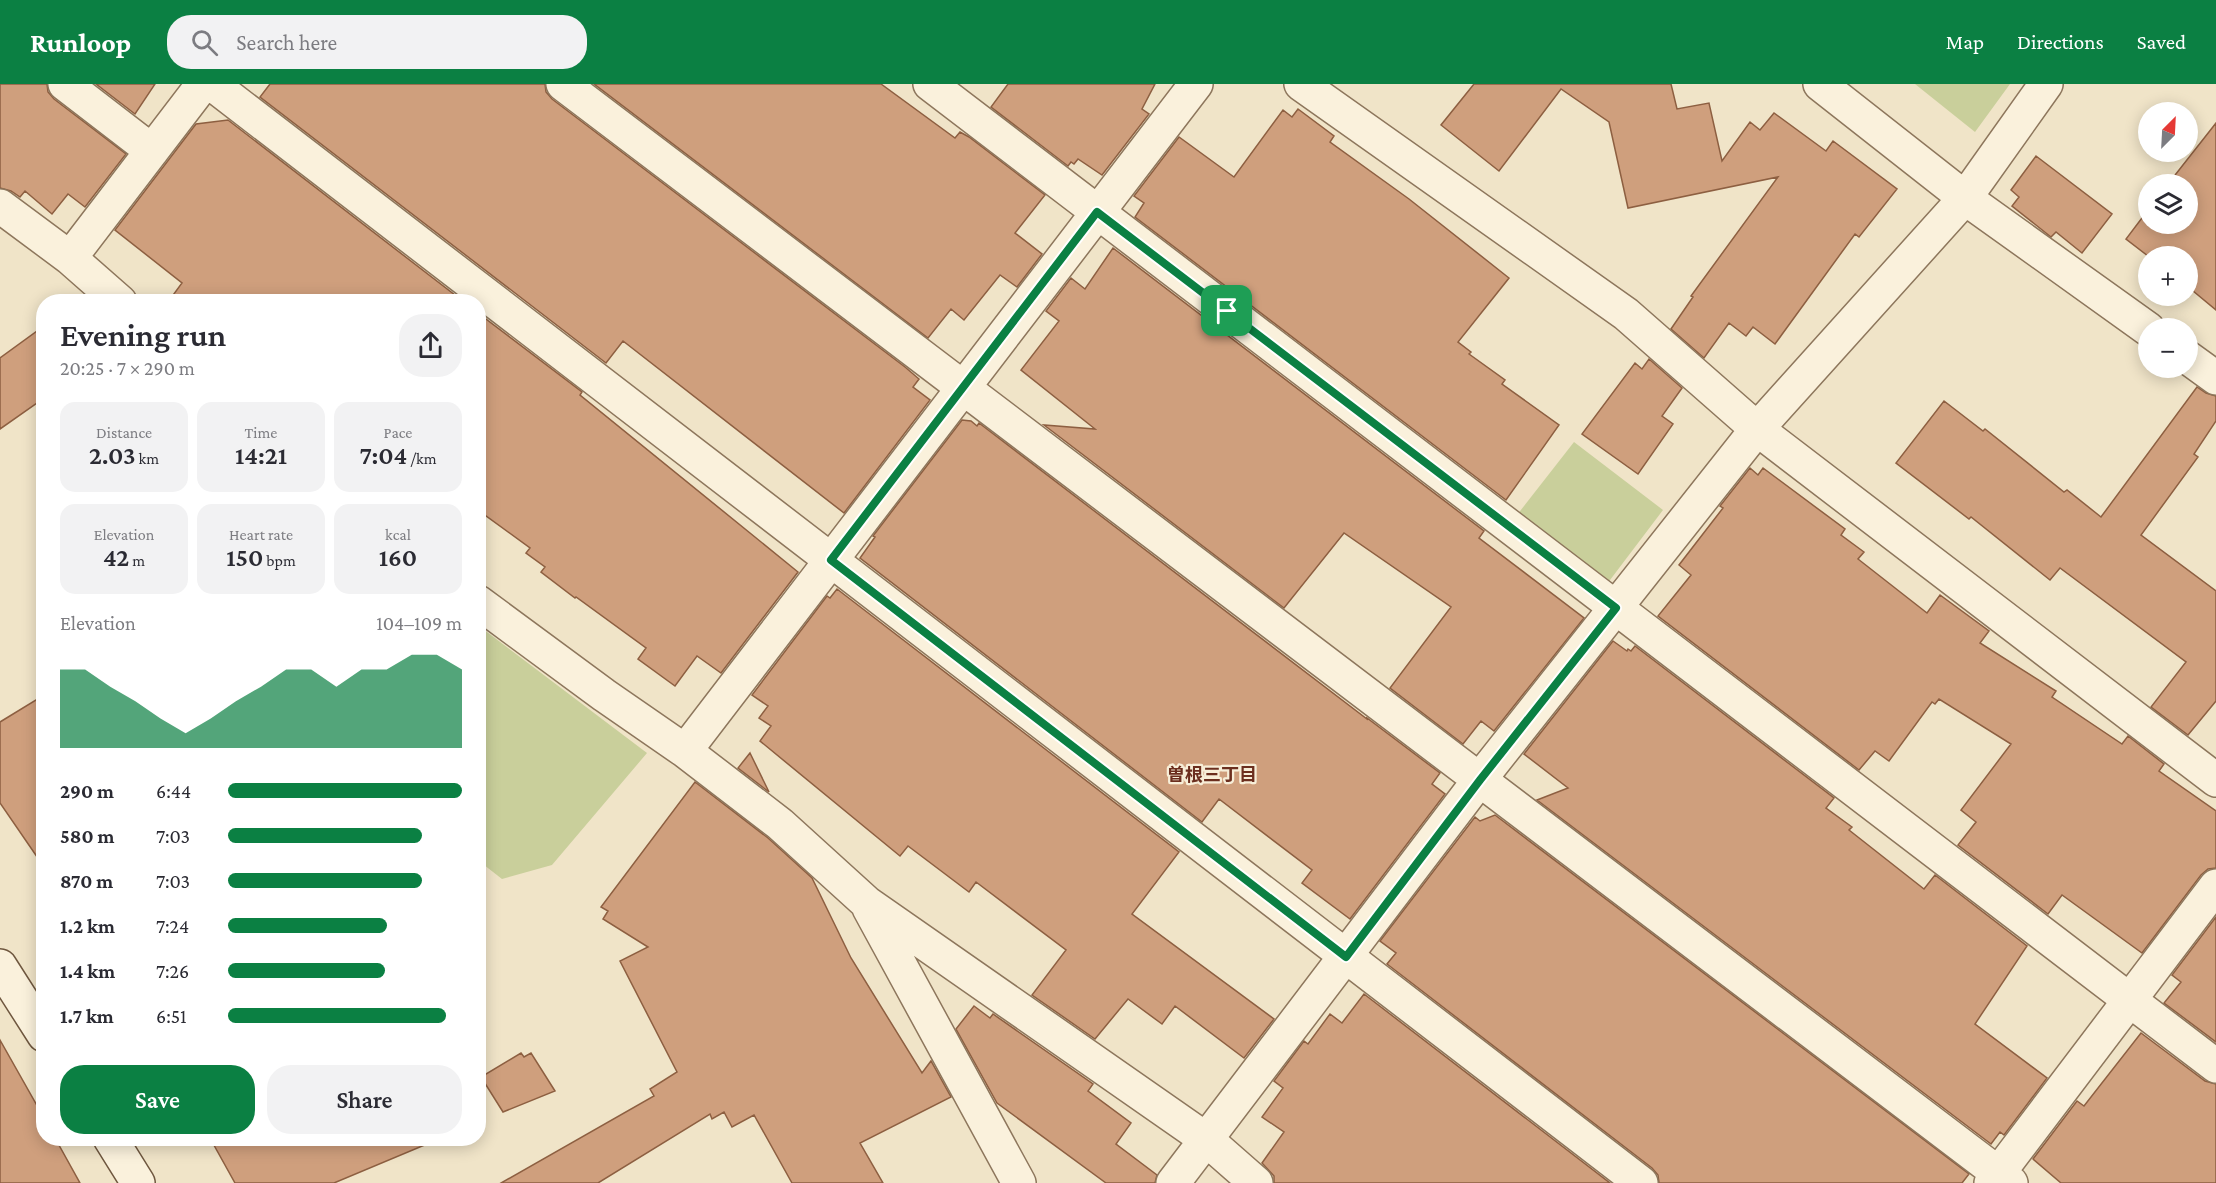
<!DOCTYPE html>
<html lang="en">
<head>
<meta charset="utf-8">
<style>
  :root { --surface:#fff; --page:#f2f2f3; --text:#2b2b33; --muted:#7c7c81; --accent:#0b8043 }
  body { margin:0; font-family:"Crimson Pro","Noto Sans JP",serif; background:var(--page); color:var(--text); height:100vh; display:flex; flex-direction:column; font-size:22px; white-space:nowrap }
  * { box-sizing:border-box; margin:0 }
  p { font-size:20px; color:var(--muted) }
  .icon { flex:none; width:33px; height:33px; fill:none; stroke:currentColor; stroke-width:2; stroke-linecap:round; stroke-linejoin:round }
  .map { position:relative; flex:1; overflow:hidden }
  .sheet { position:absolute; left:36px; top:210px; width:450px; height:852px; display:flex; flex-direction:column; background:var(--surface); border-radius:24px; box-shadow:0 3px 15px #0003 }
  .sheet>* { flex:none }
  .needle { width:39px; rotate:24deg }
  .fabs { position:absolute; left:2138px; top:18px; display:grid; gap:12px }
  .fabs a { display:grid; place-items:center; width:60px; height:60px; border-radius:50%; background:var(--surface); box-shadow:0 3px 15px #0003; font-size:30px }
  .pin { position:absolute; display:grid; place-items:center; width:51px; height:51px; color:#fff; margin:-26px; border-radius:12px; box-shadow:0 3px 9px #0006 }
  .round { display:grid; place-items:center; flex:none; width:63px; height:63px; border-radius:24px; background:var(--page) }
  .overview { display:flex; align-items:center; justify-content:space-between; height:102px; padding:0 24px }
  h1 { font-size:33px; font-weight:600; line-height:45px }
  .figures { display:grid; grid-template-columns:repeat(3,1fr); gap:9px; height:102px; padding:6px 24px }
  .figures div { display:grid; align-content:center; border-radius:15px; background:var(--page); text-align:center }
  .figures b { font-size:26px; font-weight:600 }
  .figures small { font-size:16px; font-weight:400 }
  .figures p { font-size:16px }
  .chart { height:168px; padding:12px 24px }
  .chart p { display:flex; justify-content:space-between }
  .chart svg { width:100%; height:108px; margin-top:6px; fill:var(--accent); opacity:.7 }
  .button { display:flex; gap:12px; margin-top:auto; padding:12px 24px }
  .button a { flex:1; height:69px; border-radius:24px; background:var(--accent); color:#fff; font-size:24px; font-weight:600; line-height:69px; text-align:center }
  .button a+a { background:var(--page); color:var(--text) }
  ul { padding:0 24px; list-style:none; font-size:20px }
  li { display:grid; grid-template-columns:96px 72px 1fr; align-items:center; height:45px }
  li i { height:15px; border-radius:8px; background:var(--accent) }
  header { display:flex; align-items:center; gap:36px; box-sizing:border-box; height:84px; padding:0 30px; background:var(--accent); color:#fff }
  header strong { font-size:28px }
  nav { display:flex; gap:33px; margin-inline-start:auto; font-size:21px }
  .search { width:420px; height:54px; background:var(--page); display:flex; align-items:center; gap:15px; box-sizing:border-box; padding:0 21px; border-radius:24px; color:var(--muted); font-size:22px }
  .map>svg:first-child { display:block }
  .green { fill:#c9cf9b }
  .building { fill:#cf9f7d; stroke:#8d5f41; stroke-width:1.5 }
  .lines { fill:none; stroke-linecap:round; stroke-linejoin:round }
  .street-casing { stroke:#8d765c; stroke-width:36 }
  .secondary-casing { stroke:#6f573f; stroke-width:36 }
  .street { stroke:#faf1dc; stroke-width:33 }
  .secondary { stroke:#faf1dc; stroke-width:33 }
  .route-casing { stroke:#fff; stroke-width:12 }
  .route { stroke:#0b8043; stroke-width:8 }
  .labels { text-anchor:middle; stroke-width:4.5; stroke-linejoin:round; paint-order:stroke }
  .neighbourhood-label { font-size:18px; font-weight:bold; fill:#6b2e1e; stroke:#f7eed8 }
</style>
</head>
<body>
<header>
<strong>Runloop</strong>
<div class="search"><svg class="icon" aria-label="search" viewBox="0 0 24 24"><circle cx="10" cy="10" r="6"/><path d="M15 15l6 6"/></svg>Search here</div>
<nav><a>Map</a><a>Directions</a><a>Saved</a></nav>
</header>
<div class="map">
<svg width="2216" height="1099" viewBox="0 0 2216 1099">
  <rect width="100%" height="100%" fill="#f0e4c8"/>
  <!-- green -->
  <path class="green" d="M1915,0H2010L1975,48Z
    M1574,358L1663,426L1607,500L1517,431Z
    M479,542L647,669L552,781L502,795L479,777Z"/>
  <!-- building -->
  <path class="building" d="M0,0H47L48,8L54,15L126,70L85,123L68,110L52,130L25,107L20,113L11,107L0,104Z
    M96,0H155L135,30Z
    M270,0H545L546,8L552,15L905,283L919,295L913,303L930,316L844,429L623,257L606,279L260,13Z
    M594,0H881L955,54L960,48L969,53L1045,111L1015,149L1042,170L1017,203L1000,191L964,236L951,225L928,254Z
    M1008,0H1155L1142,25L1149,30L1102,91L1078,75L1074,80L1071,78L1068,82L991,23Z
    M1474,0H1671L1677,25L1709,19L1722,77L1750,38L1760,46L1774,29L1826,67L1833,57L1897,105L1859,153L1855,150L1775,260L1753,243L1746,252L1729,239L1704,274L1671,245L1693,213L1691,212L1778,93L1628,124L1609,38L1561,5L1499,87L1441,41Z
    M1298,25L1334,52L1330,58L1409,115L1509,194L1458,258L1471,268L1469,270L1505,296L1502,300L1559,341L1506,416L1135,133L1144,119L1134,112L1179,53L1234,93L1283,26L1292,33Z
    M228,36L464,218H168L182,199L115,146L196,40Z
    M2216,39V226L2187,202V172H2148L2126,155L2148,126V140H2187V100H2168Z
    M2036,72L2112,130L2082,169L2056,148L2051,153L2012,122L2019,113L2011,106Z
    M1113,164L1484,447L1479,454L1584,534L1494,647L1481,637L1463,660L1390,604L1451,523L1344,449L1284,524L1044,341L1095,345L1021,286L1059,237L1046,227L1071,194L1085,205Z
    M478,229L582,308L580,311L798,488L721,589L697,572L675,602L638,575L646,564L576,513L575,514L541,488L545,483L526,469L530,464L478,426Z
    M44,242V314L0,345V274Z
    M1649,275L1682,304L1662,332L1673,340L1638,390L1582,350L1635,279L1642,285Z
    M2197,303L2206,309L2216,312V337L2194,370L2198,373L2141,451L2216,507V617L2188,651L2151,623L2186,578L2060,484L2050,496L1971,433L1969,435L1896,379L1944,317L1983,347L1985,345L2064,408L2067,406L2101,433Z
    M962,336L971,337L977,342L979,339L1367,635V634L1440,689L1432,700L1445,710L1350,835L1302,799L1312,786L1219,715L1202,738L860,474L875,453L873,452Z
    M1750,384L1758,391L1763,384L1845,445L1841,451L1864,468L1858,475L1927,529L1940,511L1989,547L1980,559L2056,607L2052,613L2122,660L2128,652L2164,680L2159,687L2216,727V784L2208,785L2201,791L2142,869L2062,811L2048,830L1958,761L1976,738L1961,726L2011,660L1939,615L1935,620L1932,618L1889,677L1875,667L1859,686L1658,532L1691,491L1679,481L1723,424L1720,422Z
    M837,505L1179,768L1132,830L1274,935L1244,974L1175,922L1162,940L1128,915L1095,955L1032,911L1066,866L976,798L969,808L908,762L900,772L760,657L771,642L759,634L768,622L752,611L827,512L830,514Z
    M1613,557L1627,567L1628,565L1631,567L1635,562L1834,714L1826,724L1852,743L1849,746L1924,805L1935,791L2027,862L1975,940L2047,994L2004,1051L2000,1048L1991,1060L1537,716L1568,704L1524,670Z
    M44,611V783L0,719V638Z
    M750,669L769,708L738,684Z
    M695,698L768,754L812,794L851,874L922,989L931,977L951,1013L860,1059L883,1099H792L754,1031L732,1043L724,1028L712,1035L710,1030L598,1099H501L654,1012L650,1005L677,988L620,877L648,863L603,835L608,827L601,823Z
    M1495,731L1969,1090L1962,1099H1659L1658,1091L1652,1084L1387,880L1396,869L1380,857L1475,733L1480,737Z
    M2216,833V958L2164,919L2181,898L2172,891Z
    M1364,910L1610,1099H1274V1092L1262,1079L1284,1048L1262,1033L1283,1004L1274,997L1304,957L1308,960L1330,930L1342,939Z
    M974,922L990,934L993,930L1093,1000L1088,1007L1131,1039L1116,1060L1157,1091L1155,1099H1106L997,1019L956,945Z
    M2141,949L2205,997L2216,1000V1099H2061L2033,1075L2077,1017L2084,1022Z
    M0,956L44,1034V1054H55L80,1099H0Z
    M521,969L524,973L531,969L555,1007L503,1028L481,993Z
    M210,1054H439V1055L334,1099H235Z"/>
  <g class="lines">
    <defs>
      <path id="street" d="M65,0L152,67
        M212,0L1641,1099
        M563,0L2011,1099
        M930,0L2216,982
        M1301,0L1626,230L1757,345L2216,696
        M1820,0L1965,114L2148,245
        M0,122L70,174L120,218
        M70,174L203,0
        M2187,273L2216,294
        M478,518L604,611L685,667L780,740L867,819L1207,1056L1256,1099
        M685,667L1196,0
        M869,824L1019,1099
        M1173,1099L1480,695L1757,345L1965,114L2046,0
        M1991,1099L2216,802"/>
      <path id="secondary" d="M0,882L44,951
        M110,1054L138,1099"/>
    </defs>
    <!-- street casing -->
    <use href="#street" class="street-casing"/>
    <!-- secondary casing -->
    <use href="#secondary" class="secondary-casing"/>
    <!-- street -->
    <use href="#street" class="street"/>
    <!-- secondary -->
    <use href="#secondary" class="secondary"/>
  </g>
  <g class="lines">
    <defs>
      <path id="route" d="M1097,128L1616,524L1480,696L1346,873L831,476Z"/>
    </defs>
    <!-- route casing -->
    <use href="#route" class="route-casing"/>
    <!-- route -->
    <use href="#route" class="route"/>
  </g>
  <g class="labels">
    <!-- neighbourhood labels -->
    <g class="neighbourhood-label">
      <text x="1212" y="697">曽根三丁目</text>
    </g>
  </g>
</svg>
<div class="fabs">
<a><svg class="needle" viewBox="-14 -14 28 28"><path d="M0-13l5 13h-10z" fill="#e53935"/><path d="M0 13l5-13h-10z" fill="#7c7c81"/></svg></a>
<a><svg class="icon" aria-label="layers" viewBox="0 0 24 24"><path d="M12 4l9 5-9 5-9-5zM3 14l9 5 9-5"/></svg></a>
<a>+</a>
<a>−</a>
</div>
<div class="pin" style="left:1227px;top:227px;background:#1e9e55"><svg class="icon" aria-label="arrive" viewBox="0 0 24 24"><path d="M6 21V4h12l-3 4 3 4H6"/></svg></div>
<section class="sheet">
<div class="overview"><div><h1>Evening run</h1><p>20:25 · 7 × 290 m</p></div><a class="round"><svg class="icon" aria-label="share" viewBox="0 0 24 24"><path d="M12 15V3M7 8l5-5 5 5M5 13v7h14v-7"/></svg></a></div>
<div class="figures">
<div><p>Distance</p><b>2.03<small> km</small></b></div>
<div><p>Time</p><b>14:21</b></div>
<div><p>Pace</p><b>7:04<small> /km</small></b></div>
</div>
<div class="figures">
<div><p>Elevation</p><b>42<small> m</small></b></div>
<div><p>Heart rate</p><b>150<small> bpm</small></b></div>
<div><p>kcal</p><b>160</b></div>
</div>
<div class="chart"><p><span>Elevation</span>104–109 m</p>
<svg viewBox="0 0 160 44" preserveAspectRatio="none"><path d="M0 44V12L10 12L20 19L30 25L40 32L50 38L60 32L70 25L80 19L90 12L100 12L110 19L120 12L130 12L140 6L150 6L160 12V44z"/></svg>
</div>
<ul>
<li><b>290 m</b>6:44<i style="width:100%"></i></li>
<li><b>580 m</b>7:03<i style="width:83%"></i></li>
<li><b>870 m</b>7:03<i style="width:83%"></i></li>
<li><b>1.2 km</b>7:24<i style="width:68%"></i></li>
<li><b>1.4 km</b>7:26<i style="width:67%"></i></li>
<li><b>1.7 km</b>6:51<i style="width:93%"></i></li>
</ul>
<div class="button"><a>Save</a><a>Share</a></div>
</section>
</div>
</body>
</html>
